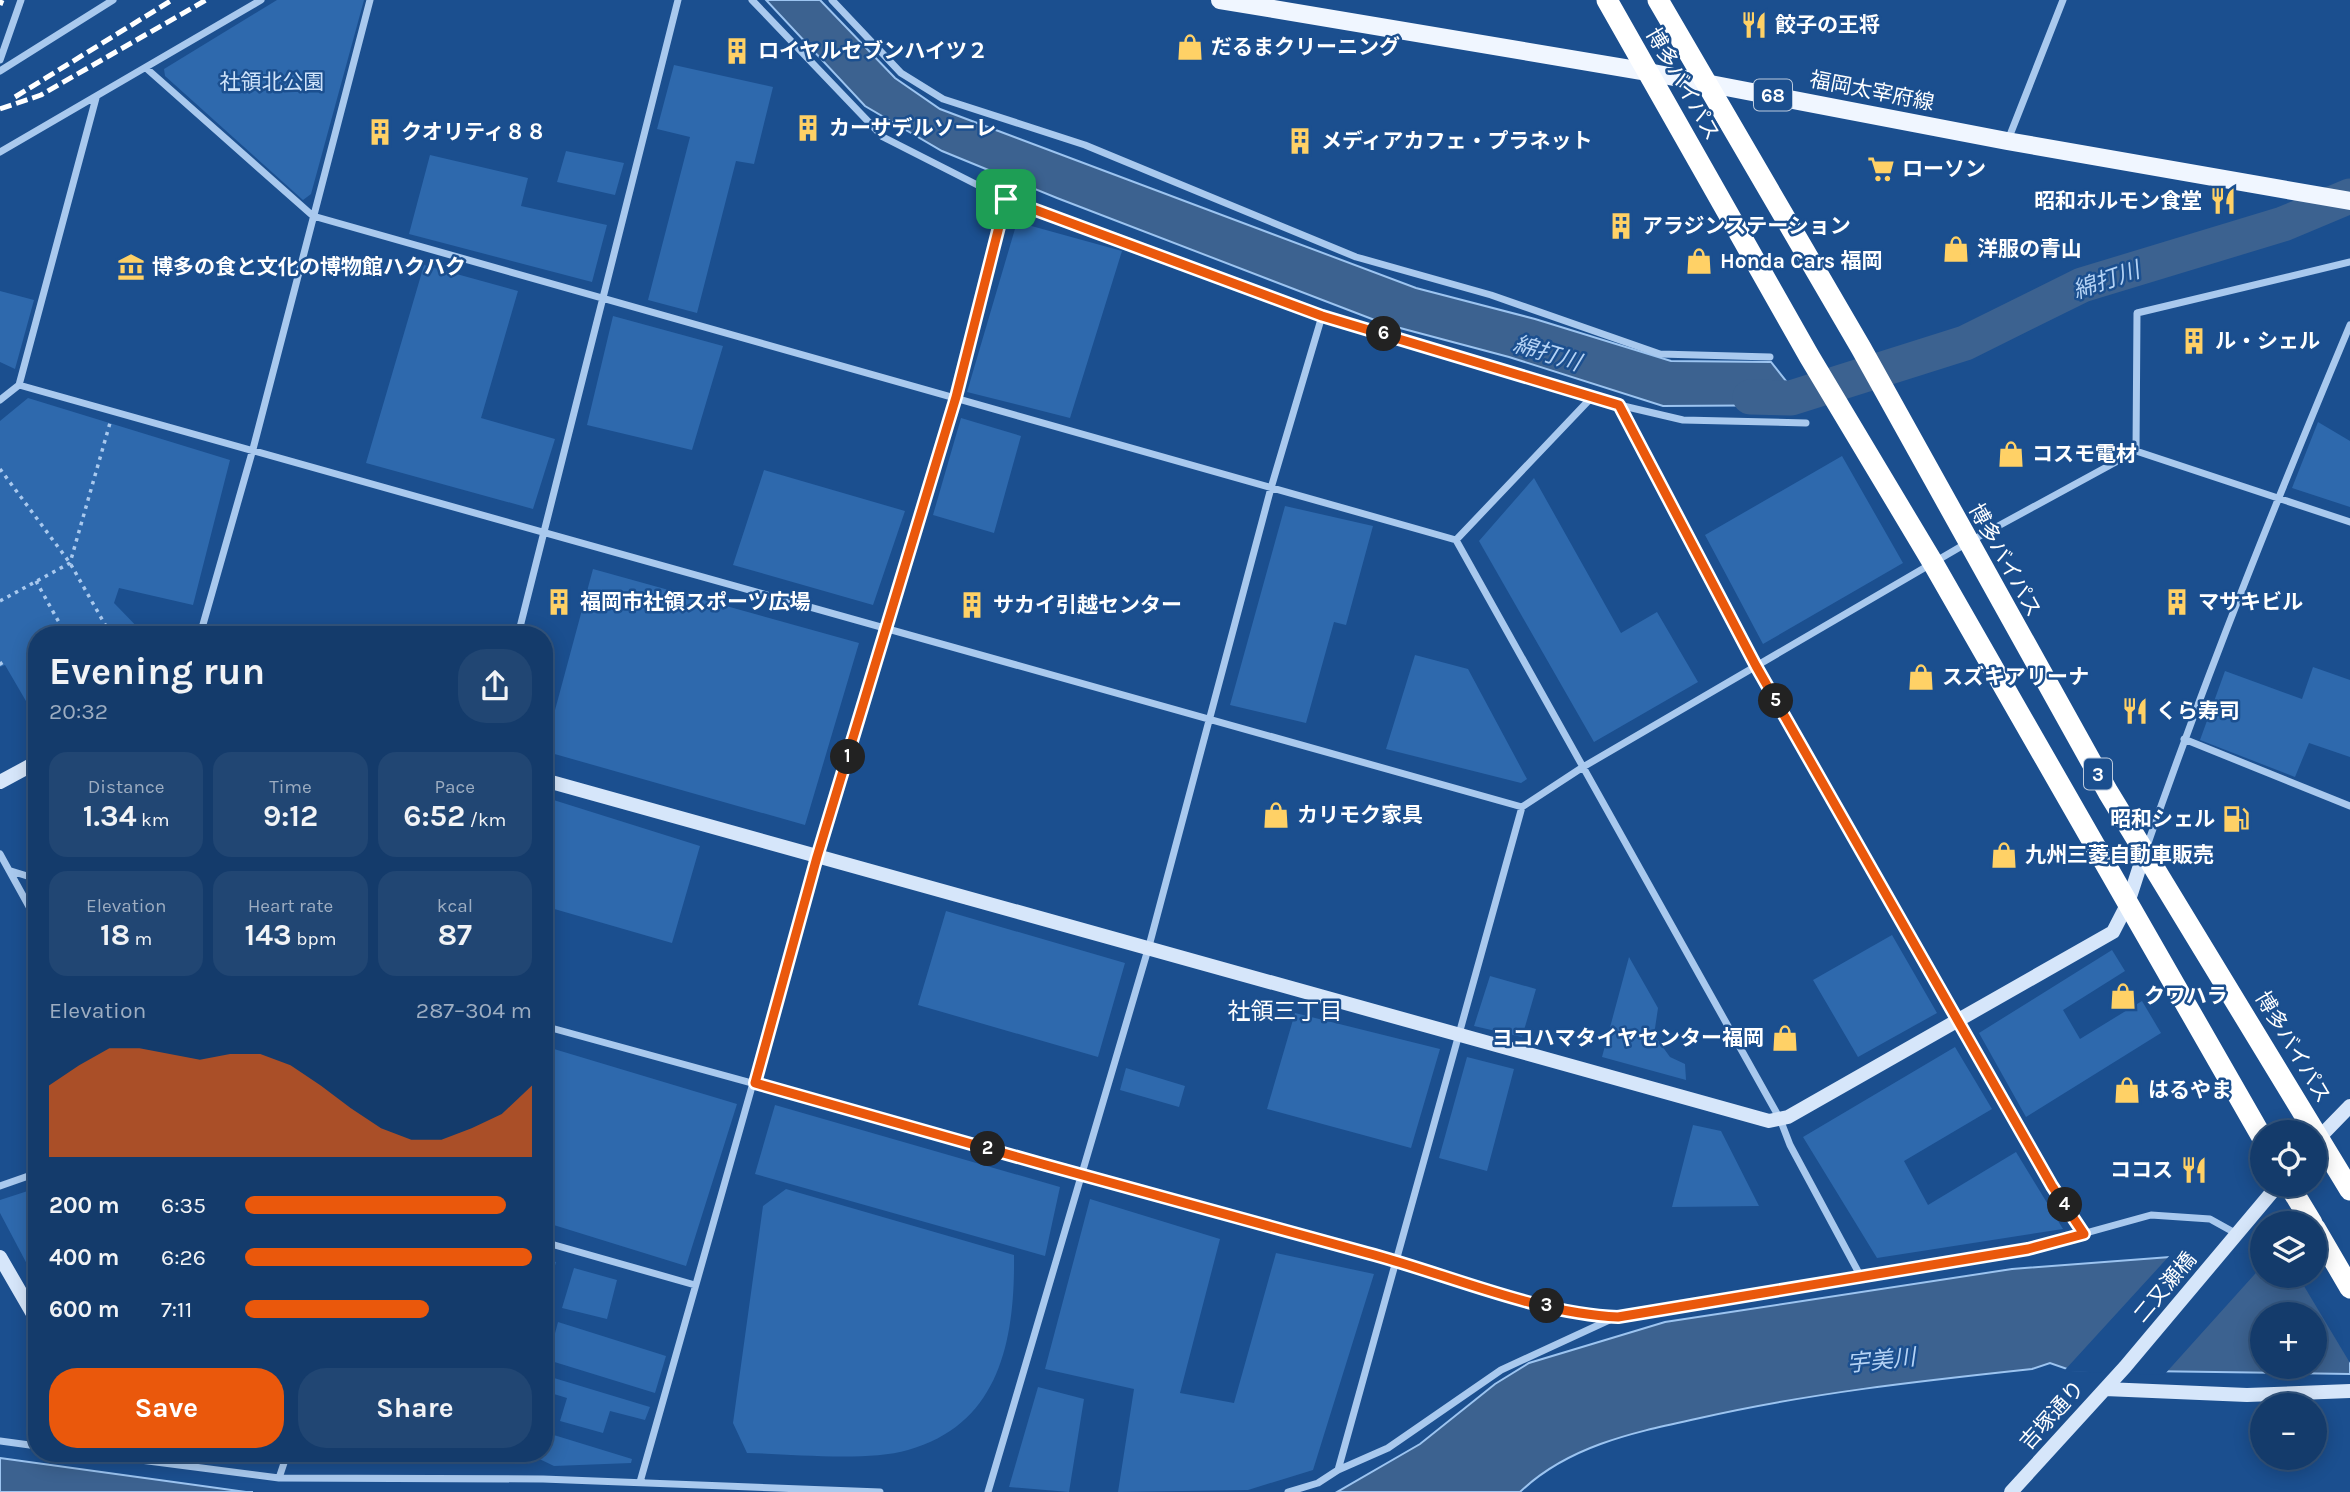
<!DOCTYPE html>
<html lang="en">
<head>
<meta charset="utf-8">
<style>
  :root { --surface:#143b6b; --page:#214673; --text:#f1f3f6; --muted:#9dadc1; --line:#33557e; --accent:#ea580c }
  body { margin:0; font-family:Karla,"Noto Sans JP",sans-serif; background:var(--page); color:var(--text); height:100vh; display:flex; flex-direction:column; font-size:26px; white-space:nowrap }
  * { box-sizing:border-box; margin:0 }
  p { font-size:23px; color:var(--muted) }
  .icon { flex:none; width:38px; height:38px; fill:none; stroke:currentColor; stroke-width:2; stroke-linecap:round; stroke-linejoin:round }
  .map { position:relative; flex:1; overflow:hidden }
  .details { position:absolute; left:28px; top:626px; width:525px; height:836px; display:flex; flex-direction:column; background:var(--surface); border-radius:28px; box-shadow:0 4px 18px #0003,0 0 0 2px var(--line) }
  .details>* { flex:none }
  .fabs { position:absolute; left:2250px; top:1120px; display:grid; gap:14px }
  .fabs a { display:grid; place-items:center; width:77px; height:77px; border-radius:50%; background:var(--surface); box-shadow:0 4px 18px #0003,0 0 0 2px var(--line); font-size:35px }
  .pin { position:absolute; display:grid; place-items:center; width:60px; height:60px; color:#fff; margin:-30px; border-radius:14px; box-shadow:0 4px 10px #0006 }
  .km { position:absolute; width:35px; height:35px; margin:-18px; border-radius:50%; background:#222; color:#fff; font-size:19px; line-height:35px; text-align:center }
  .round { display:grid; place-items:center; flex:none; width:74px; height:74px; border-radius:28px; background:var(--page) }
  .overview { display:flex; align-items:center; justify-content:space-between; height:119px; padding:0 21px }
  h1 { font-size:38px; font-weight:700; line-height:52px }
  .metrics { display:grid; grid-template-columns:repeat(3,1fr); gap:10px; height:119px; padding:7px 21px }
  .metrics div { display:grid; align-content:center; border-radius:18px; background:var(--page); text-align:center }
  .metrics b { font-size:30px; font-weight:700 }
  .metrics small { font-size:19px; font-weight:400 }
  .metrics p { font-size:19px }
  .chart { height:196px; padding:14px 21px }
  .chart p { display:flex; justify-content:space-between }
  .chart svg { width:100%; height:126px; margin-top:7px; fill:var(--accent); opacity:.7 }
  .button { display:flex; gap:14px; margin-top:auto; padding:14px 21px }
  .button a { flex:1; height:80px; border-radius:28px; background:var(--accent); color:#fff; font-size:28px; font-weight:700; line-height:80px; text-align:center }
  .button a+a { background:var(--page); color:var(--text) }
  ul { padding:0 21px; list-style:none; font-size:23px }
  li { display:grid; grid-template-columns:112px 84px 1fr; align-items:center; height:52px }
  li i { height:18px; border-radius:9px; background:var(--accent) }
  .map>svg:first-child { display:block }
  .green { fill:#2e69ad }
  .water { fill:#3c6290; stroke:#9cc4f0; stroke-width:2; fill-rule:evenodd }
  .pier { fill:#1b4f8f }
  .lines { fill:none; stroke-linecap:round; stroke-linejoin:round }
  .river { stroke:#3c6290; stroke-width:35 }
  .path { stroke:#a9c9ee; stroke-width:3.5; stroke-dasharray:3.5 5; stroke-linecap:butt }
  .street { stroke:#a9c9ee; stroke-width:7 }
  .secondary { stroke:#d6e6fa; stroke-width:14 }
  .primary { stroke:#f0f6ff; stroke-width:18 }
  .highway { stroke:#fff; stroke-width:21 }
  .rail { stroke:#fff; stroke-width:5; stroke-dasharray:12 5; stroke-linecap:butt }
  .route-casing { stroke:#fff; stroke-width:14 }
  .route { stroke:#ea580c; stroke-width:9 }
  .labels { text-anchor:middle; stroke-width:5; stroke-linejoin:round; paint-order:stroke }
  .shield { fill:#1b4f8f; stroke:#bbcadd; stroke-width:2 }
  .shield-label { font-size:19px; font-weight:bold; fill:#fff }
  .poi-label { font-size:21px; font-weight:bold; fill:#fff; stroke:#1b4f8f; text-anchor:start }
  .park-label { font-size:21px; fill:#cfe3fa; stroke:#1b4f8f }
  .street-label { font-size:21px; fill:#fff; stroke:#1b4f8f }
  .water-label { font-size:23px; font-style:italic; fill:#b5d3f5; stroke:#1b4f8f }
  .neighbourhood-label { font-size:23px; fill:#fff; stroke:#1b4f8f }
</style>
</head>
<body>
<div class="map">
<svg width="2350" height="1492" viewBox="0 0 2350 1492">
  <rect width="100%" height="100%" fill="#1b4f8f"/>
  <!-- green -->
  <path class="green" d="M277,0H364L311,194L303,200L165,76L164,69Z
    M674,65L773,87L754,164L736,161L697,313L648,300L690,137L657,129Z
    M566,151L624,163L615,195L557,182Z
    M430,155L528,178L521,206L607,225L592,282L409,234Z
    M1017,222L1122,251L1070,418L967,392Z
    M424,265L518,291L481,418L555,439L533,509L366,463Z
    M0,291L34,300L15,369L0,362Z
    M613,316L723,346L692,450L587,425Z
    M28,398L230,460L193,605L119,588L114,603L145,635H37V720L5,665L0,667V421Z
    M961,418L1021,436L994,533L933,515Z
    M2318,422L2350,441V507L2292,488Z
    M1842,456L1903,563L1763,644L1705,535Z
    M764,470L905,511L873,605L733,565Z
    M1534,478L1621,633L1657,612L1698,682L1594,742L1479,541Z
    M1285,506L1373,526L1346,625L1334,622L1306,723L1230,705Z
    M593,569L859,643L805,825L544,751Z
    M1415,655L1468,669L1527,779L1521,783L1386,749Z
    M2313,667L2350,680V757L2309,743L2295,777L2200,740L2225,671L2302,699Z
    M544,797L700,846L672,943L544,906Z
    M946,911L1125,963L1098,1057L918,1005Z
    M1892,935L1937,1013L1858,1057L1813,980Z
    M2112,950L2125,971L2063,1010L2080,1039L2142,1001L2161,1033L2026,1117L1979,1033Z
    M1629,957L1658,1008L1654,1035L1670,1057L1685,1064L1686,1080L1602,1057Z
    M1490,976L1536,989L1522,1037L1474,1026Z
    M1295,1013L1440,1049L1411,1148L1267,1109Z
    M544,1046L737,1104L686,1266L544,1222Z
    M1955,1047L1992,1109L1904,1161L1928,1205L2016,1152L2063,1229L1877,1258L1803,1137Z
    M1467,1057L1514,1069L1487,1171L1439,1158Z
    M1126,1068L1185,1086L1179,1107L1120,1090Z
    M775,1105L1060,1187L1045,1256L755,1174Z
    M1693,1125L1721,1131L1759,1206L1672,1207Z
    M37,1188V1283L0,1213V1200Z
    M786,1189L1014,1255C1015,1338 1001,1424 908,1450C866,1462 793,1454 747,1453L733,1423L763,1206Z
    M1090,1199L1220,1239L1180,1393L1234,1403L1276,1253L1374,1274L1313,1470L1248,1490L1118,1492L1134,1389L1045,1369Z
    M544,1259L556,1262L544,1303Z
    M574,1268L617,1280L607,1319L562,1308Z
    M558,1322L666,1356L655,1393L548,1360Z
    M544,1375L650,1407L645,1420L610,1411L603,1433L560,1421L567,1398L544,1391Z
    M1038,1387L1084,1399L1069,1492L1009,1487Z
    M544,1432L632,1459L631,1463L554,1466L529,1454H544Z
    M477,1454H498L495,1464L474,1463Z"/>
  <!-- water -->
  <path class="water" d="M766,0H820L895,78L940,109L1416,288L1535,319L1671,361L1771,362L1805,405L1663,406L1509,357L1385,324L1057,198L942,151L865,106Z
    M2350,1256V1374L2070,1370L2050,1363L2032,1369C1920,1381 1810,1393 1700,1418C1636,1432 1569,1445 1520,1492H1337L1420,1444L1495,1384L1529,1363L1665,1322L2012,1269L2170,1257H2263V1276H2315ZM2263,1314H2315V1367H2263Z
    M0,1458L246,1492H253H0Z"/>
  <!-- pier -->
  <path class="pier" d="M2263,1253V1265L2164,1375L2064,1371L2171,1254Z
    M2315,1253H2350V1363L2298,1276H2315Z"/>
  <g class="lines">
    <!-- river -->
    <path class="river" d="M1750,397L1791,398L1965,343L2082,285L2283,224L2350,196"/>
    <!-- path -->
    <path class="path" d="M0,469L70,563L111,635
      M36,581L66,635
      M0,601L70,563L110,423
      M0,662L2,665"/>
    <!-- street -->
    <path class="street" d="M752,0L883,137L1005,199L1322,316L1619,405L1683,420L1806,423
      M832,0L901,73L943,99L1085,145L1356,257L1491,295L1660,354L1770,357
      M0,60L21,0
      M146,68L313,216L1456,540L1780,1119L1790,1145L1861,1277
      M0,71L113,0
      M2008,140L2063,0
      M0,152L261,0
      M19,385L1522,807L1583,767L1967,543L2136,451L2350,522
      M0,400L19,385L96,98
      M1619,405L1756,666L2052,1186L2084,1234
      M2136,451L2137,313L2350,262
      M1456,540L1592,397
      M200,635L253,449L370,0
      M518,635L678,0
      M2184,739L2350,806
      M2147,846C2208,670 2278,497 2350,325
      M0,854L37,921
      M11,871L37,879
      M544,1026L1395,1260L1580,1315L1618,1316
      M0,1186L37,1173
      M544,1242L695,1285
      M0,1441L37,1446
      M94,1454L279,1478L543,1479L880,1492
      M1338,1470L1522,807
      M279,1478L287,1454
      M640,1482L817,857L956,397L1005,199
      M988,1492L1149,946L1271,488L1322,316
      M1288,1492L1318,1483L1338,1470L1388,1448L1501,1370L1618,1316L2028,1249L2151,1215L2210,1219L2237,1234"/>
    <!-- secondary -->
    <path class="secondary" d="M544,780L1769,1121L1788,1117L2113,932L2128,903L2145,850
      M0,782L37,762
      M2315,1142L2350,1106
      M0,1257L37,1321
      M2105,1389L2247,1395L2350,1391
      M114,1454L116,1457
      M2011,1492L2125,1367L2278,1185"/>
    <!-- primary -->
    <path class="primary" d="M1220,0L1648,72L2007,141L2350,201"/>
    <!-- highway -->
    <path class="highway" d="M1607,0L1809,356L1933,563L2263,1139
      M1658,0L1861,348L2108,792L2350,1190
      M2289,1185L2312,1223
      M2315,1228L2350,1288"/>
    <!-- rail -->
    <path class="rail" d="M0,5L2,0
      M15,97L172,0
      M0,109L41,95L206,0"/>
  </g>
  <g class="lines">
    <defs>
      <path id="route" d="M1006,199L1322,316L1619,405L1756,666L2052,1186L2084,1234L2028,1249L1618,1317C1537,1314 1447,1274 1367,1253C1162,1198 959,1141 755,1083L817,857L956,397Z"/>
    </defs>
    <!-- route casing -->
    <use href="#route" class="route-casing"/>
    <!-- route -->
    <use href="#route" class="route"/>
  </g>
  <!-- icons -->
  <defs>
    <symbol id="restaurant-bare" viewBox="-9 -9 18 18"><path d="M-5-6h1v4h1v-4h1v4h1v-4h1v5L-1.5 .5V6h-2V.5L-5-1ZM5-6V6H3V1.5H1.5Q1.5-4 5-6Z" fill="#ffd166" stroke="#1b4f8f" stroke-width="2.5" paint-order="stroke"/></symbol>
    <symbol id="shop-bare" viewBox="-9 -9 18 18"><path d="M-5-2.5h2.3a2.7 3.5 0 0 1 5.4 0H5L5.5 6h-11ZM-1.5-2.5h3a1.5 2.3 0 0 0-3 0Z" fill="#ffd166" stroke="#1b4f8f" stroke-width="2.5" paint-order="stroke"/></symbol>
    <symbol id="building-bare" viewBox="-9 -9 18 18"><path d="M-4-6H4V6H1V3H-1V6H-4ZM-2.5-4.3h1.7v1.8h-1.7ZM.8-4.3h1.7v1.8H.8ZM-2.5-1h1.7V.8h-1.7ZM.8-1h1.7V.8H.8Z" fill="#ffd166" stroke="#1b4f8f" stroke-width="2.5" paint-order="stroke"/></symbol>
    <symbol id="supermarket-bare" viewBox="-9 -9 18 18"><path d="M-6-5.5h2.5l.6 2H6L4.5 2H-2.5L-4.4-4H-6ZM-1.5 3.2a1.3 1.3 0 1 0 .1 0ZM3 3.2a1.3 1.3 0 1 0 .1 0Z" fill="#ffd166" stroke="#1b4f8f" stroke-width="2.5" paint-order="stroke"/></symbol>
    <symbol id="museum-bare" viewBox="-9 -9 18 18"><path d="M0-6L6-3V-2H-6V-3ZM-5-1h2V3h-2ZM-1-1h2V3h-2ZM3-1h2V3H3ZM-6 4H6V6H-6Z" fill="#ffd166" stroke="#1b4f8f" stroke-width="2.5" paint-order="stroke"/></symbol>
    <symbol id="fuel-bare" viewBox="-9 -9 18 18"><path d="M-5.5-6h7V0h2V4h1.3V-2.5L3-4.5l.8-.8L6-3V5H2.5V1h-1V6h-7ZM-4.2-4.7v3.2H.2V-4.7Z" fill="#ffd166" stroke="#1b4f8f" stroke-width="2.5" paint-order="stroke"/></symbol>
  </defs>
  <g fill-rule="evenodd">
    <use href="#restaurant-bare" x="1735" y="6" width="38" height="38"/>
    <use href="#shop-bare" x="1171" y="28" width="38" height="38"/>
    <use href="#building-bare" x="718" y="32" width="38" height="38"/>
    <use href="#building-bare" x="789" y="109" width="38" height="38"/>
    <use href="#building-bare" x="361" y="113" width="38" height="38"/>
    <use href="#building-bare" x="1281" y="122" width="38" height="38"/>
    <use href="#supermarket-bare" x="1862" y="150" width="38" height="38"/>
    <use href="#restaurant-bare" x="2204" y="182" width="38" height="38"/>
    <use href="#building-bare" x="1602" y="207" width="38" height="38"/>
    <use href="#shop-bare" x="1937" y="230" width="38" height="38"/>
    <use href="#shop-bare" x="1680" y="242" width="38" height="38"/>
    <use href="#museum-bare" x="112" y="248" width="38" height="38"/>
    <use href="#building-bare" x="2175" y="322" width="38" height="38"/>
    <use href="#shop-bare" x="1992" y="435" width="38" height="38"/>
    <use href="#building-bare" x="540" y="583" width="38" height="38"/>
    <use href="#building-bare" x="2158" y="583" width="38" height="38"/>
    <use href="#building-bare" x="953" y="586" width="38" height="38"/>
    <use href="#shop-bare" x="1902" y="658" width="38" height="38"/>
    <use href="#restaurant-bare" x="2116" y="692" width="38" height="38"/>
    <use href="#shop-bare" x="1257" y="796" width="38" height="38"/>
    <use href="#fuel-bare" x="2217" y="800" width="38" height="38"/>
    <use href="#shop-bare" x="1985" y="836" width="38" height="38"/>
    <use href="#shop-bare" x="2104" y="977" width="38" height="38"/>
    <use href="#shop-bare" x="1766" y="1019" width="38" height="38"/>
    <use href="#shop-bare" x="2108" y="1071" width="38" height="38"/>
    <use href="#restaurant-bare" x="2175" y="1151" width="38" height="38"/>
  </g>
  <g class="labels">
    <!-- shield labels -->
    <g class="shield">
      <rect x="1754" y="79.5" width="38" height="31" rx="5"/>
      <rect x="2084" y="758.5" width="28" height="31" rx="5"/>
    </g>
    <g class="shield-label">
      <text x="1773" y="102">68</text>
      <text x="2098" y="781">3</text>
    </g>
    <!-- poi labels -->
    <g class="poi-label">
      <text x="1775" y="32">餃子の王将</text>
      <text x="1211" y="54">だるまクリーニング</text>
      <text x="758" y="58">ロイヤルセブンハイツ２</text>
      <text x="829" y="135">カーサデルソーレ</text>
      <text x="401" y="139">クオリティ８８</text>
      <text x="1321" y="148">メディアカフェ・プラネット</text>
      <text x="1902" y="176">ローソン</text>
      <text x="2202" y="208" text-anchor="end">昭和ホルモン食堂</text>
      <text x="1642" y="233">アラジンステーション</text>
      <text x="1977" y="256">洋服の青山</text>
      <text x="1720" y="268">Honda Cars 福岡</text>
      <text x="152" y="274">博多の食と文化の博物館ハクハク</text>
      <text x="2215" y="348">ル・シェル</text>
      <text x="2032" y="461">コスモ電材</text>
      <text x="580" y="609">福岡市社領スポーツ広場</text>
      <text x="2198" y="609">マサキビル</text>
      <text x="993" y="612">サカイ引越センター</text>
      <text x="1942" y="684">スズキアリーナ</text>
      <text x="2156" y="718">くら寿司</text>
      <text x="1297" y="822">カリモク家具</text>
      <text x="2215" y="826" text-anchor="end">昭和シェル</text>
      <text x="2025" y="862">九州三菱自動車販売</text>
      <text x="2144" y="1003">クワハラ</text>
      <text x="1764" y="1045" text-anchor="end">ヨコハマタイヤセンター福岡</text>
      <text x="2148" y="1097">はるやま</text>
      <text x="2173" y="1177" text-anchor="end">ココス</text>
    </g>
    <!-- park labels -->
    <g class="park-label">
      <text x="272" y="89">社領北公園</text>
    </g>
    <!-- street labels -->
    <g class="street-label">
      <text transform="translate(1683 84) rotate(60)" y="7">博多バイパス</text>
      <text transform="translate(1872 91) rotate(11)" y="7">福岡太宰府線</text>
      <text transform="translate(2005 560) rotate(61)" y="7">博多バイパス</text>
      <text transform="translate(2293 1047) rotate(59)" y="7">博多バイパス</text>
      <text transform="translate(2165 1287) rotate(-50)" y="7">二又瀬橋</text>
      <text transform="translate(2052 1415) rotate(-48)" y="7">吉塚通り</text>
    </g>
    <!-- water labels -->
    <g class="water-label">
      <text transform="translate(2106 280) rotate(-19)" y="8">綿打川</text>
      <text transform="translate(1547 353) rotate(17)" y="8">綿打川</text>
      <text transform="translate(1881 1360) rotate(-6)" y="8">宇美川</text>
    </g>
    <!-- neighbourhood labels -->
    <g class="neighbourhood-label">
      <text x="1285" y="1019">社領三丁目</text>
    </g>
  </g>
</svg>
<div class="fabs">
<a><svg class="icon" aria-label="locate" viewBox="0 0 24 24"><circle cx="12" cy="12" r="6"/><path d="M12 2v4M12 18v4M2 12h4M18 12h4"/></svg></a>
<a><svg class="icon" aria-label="layers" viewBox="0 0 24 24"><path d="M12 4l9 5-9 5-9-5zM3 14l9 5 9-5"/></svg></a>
<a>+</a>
<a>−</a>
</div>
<div class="pin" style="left:1006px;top:199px;background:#1e9e55"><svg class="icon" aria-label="arrive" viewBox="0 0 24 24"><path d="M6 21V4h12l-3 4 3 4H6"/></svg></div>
<b class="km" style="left:848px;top:757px">1</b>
<b class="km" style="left:988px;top:1149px">2</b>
<b class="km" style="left:1547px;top:1306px">3</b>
<b class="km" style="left:2065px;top:1205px">4</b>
<b class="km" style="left:1776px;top:701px">5</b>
<b class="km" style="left:1384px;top:334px">6</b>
<section class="details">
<div class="overview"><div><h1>Evening run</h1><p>20:32</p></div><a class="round"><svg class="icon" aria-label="share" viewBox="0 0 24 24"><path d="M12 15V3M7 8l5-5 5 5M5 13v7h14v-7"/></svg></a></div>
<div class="metrics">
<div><p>Distance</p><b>1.34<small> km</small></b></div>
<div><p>Time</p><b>9:12</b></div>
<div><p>Pace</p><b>6:52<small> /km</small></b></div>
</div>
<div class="metrics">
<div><p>Elevation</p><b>18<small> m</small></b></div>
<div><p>Heart rate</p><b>143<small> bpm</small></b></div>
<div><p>kcal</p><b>87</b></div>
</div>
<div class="chart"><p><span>Elevation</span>287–304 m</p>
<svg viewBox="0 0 160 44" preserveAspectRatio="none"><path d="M0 44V19L10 12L20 6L30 6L40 8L50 10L60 8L70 8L80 12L90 19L100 27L110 34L120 38L130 38L140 34L150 29L160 19V44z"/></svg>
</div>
<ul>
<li><b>200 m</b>6:35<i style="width:91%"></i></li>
<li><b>400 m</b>6:26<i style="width:100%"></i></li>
<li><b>600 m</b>7:11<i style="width:64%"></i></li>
</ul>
<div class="button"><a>Save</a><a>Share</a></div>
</section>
</div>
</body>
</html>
